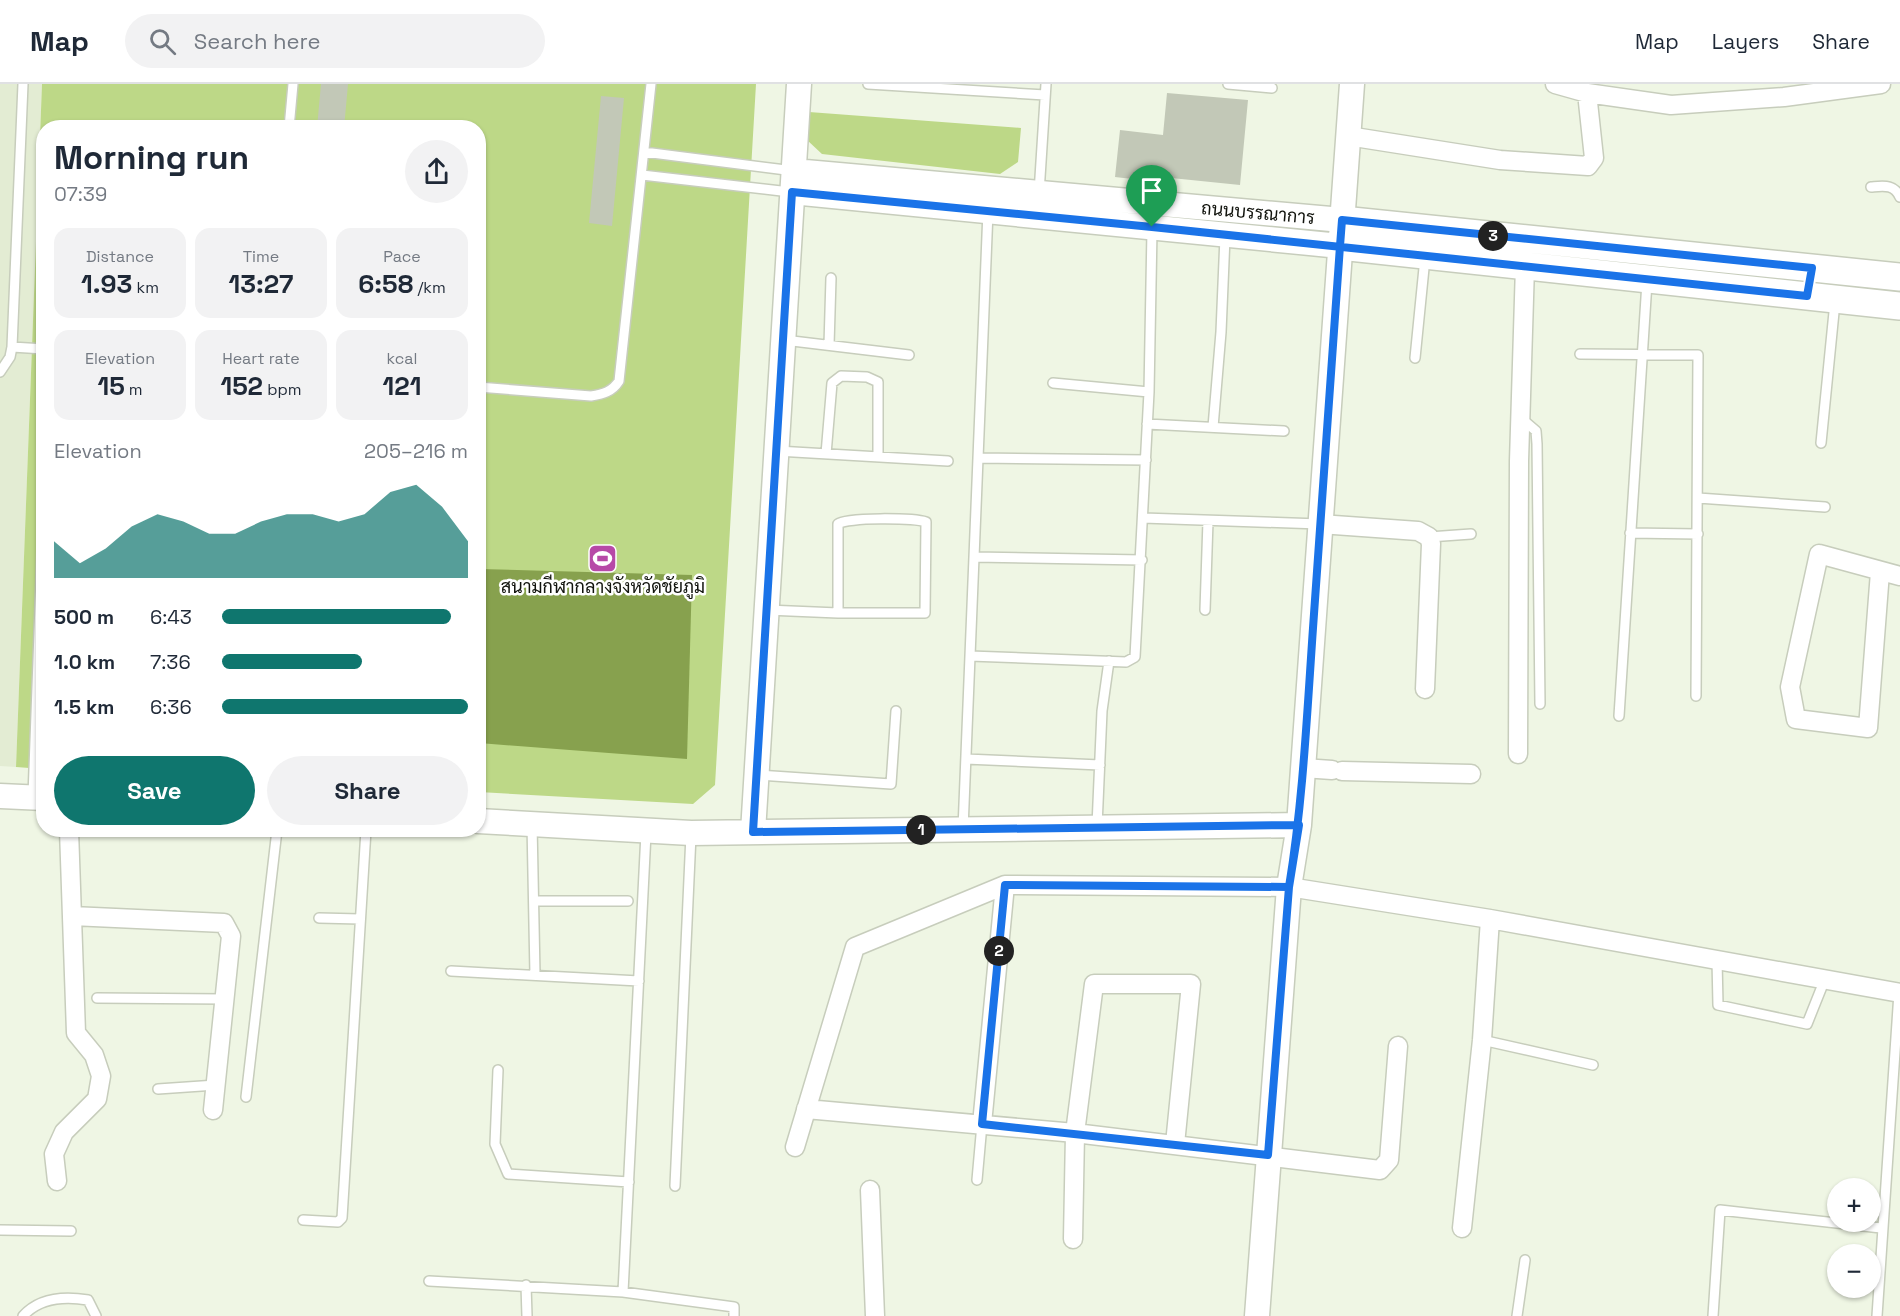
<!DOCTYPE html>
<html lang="en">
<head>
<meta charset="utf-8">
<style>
  :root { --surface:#fff; --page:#f2f2f3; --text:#1f2937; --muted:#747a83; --line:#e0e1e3; --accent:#0f766e }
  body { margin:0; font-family:"Space Grotesk",Sarabun,sans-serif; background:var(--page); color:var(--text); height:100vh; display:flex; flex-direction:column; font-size:22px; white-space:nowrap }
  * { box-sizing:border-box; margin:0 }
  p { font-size:20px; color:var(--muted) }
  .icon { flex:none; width:33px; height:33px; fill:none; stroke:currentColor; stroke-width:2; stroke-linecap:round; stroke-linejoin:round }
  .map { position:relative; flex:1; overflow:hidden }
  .details { position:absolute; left:36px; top:36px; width:450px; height:717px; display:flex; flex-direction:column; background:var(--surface); border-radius:24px; box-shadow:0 2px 4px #0004 }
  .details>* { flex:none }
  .fabs { position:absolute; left:1827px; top:1094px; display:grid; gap:12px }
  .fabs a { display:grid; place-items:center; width:54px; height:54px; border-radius:50%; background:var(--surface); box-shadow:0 2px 4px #0004; font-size:30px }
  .pin { position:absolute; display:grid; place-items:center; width:51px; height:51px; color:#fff; margin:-62px -26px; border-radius:50% 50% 50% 0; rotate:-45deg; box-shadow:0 0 6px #0007 }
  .pin .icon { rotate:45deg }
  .km { position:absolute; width:30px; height:30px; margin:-15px; border-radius:50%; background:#222; color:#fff; font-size:16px; line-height:30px; text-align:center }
  .round { display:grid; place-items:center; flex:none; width:63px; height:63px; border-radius:32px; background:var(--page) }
  .summary { display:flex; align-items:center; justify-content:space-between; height:102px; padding:0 18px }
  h1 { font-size:33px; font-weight:800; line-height:45px }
  .metrics { display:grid; grid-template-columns:repeat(3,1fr); gap:9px; height:102px; padding:6px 18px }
  .metrics div { display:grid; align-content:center; border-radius:15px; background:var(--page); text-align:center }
  .metrics b { font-size:26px; font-weight:800 }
  .metrics small { font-size:16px; font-weight:400 }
  .metrics p { font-size:16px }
  .chart { height:168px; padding:12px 18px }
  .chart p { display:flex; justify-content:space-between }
  .chart svg { width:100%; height:108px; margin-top:6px; fill:var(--accent); opacity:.7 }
  .button { display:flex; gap:12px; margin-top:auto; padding:12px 18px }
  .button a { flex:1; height:69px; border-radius:36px; background:var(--accent); color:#fff; font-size:24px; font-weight:800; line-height:69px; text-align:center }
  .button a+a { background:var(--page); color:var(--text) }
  ul { padding:0 18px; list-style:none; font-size:20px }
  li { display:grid; grid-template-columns:96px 72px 1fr; align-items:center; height:45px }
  li i { height:15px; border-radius:8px; background:var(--accent) }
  header { display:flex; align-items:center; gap:36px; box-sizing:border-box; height:84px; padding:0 30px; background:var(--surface); border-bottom:2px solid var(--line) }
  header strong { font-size:28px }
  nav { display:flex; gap:33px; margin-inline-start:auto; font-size:21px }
  .search { width:420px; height:54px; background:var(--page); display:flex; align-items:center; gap:15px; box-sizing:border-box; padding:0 21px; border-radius:33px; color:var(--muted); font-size:22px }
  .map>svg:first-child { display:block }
  .built { fill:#e3ecd3 }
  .green { fill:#bdd887 }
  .water { fill:#87a14e }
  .building { fill:#c2c8b7 }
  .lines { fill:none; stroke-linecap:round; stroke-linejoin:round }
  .service-casing { stroke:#c7cdbc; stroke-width:12 }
  .minor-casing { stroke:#c7cdbc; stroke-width:21 }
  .tertiary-casing { stroke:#c7cdbc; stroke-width:27 }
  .secondary-casing { stroke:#c7cdbc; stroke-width:30 }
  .service { stroke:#fff; stroke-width:9 }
  .minor { stroke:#fff; stroke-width:18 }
  .tertiary { stroke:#fff; stroke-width:24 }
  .secondary { stroke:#fff; stroke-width:27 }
  .route-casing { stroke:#fff; stroke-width:12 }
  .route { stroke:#1a73e8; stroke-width:8 }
  .labels { text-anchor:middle; stroke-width:5; stroke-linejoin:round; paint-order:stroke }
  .street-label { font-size:18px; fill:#11130d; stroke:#fff }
  .poi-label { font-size:18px; fill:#11130d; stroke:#fff }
</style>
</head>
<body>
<header>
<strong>Map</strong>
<div class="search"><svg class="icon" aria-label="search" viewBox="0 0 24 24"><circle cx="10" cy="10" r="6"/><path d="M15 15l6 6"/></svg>Search here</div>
<nav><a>Map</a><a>Layers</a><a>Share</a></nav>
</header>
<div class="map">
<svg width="1900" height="1232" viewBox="0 0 1900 1232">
  <rect width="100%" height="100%" fill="#eff6e4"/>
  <!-- built -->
  <path class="built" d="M0,0H42L16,683L0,682Z"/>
  <!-- green -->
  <path class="green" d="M42,0H756L715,701L693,720L479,708L478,44H44L43,685L16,683Z
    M809,28L1021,44L1018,78L1000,90L822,70L807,56Z"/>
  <!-- water -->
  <path class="water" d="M479,485L692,491L687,675L479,659Z"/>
  <!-- building -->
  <path class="building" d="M321,0H348L344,44H317Z
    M1167,9L1248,16L1240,101L1142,91L1141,96L1115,93L1120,46L1163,51Z
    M601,12L624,14L612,142L589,139Z"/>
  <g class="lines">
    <defs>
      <path id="service" d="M868,0L1045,11
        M1228,0L1272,4
        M289,44L293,0
        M644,68L794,87
        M642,91L790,108
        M1871,103C1884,102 1894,100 1900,113
        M1039,109L1046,0
        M784,256L909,271
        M829,261L831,194
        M12,263L44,265
        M1580,270L1698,271L1696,612
        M1415,274L1425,174
        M0,288L10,273L12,263L23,0
        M1053,299L1149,308
        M478,303L591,312C603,310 612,308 619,297L651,0
        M1521,334L1536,347L1537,360L1540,620
        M1147,340L1284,347
        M1213,343L1221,248L1225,153
        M1821,359L1835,218
        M777,367L948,377
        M826,370L832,299L841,292L867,293L878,298V373
        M978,374L1146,376
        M1698,414L1825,423
        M1143,434L1320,440
        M1630,449L1698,450
        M1429,453L1471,450
        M974,473L1142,476
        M767,526L838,529H925L926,438C914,434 846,433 838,440V529
        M1205,526L1208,437
        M970,572L1126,578L1135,573L1149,308L1152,146
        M1619,632L1647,198
        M966,675L1100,681
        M757,691L891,700L896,627
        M33,712L44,411
        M532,740L535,891
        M1097,742L1102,627L1109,577
        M963,745L988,127
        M534,817H628
        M319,834L360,835
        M1717,876L1718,921L1807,940L1825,895
        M451,887L639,897
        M97,914L224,915
        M1482,956L1593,981
        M498,986L495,1060L508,1090L629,1098
        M158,1005L216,1001
        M246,1013L277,746
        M977,1096L982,1040
        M675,1102L691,751
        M303,1136L338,1138L342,1134L366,746
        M0,1146L71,1147
        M429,1197L623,1208L734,1223V1232
        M526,1201L527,1232
        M623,1208L646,749
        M23,1232C39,1214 64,1212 88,1216L96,1232
        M1517,1232L1525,1176
        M1713,1232L1720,1126L1881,1144
        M1877,1232L1899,909"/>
      <path id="minor" d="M1555,0L1587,9L1671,21L1784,13L1881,0
        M1348,52L1500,76L1588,82L1594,74L1587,9
        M1320,440L1418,447L1429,453L1431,460L1425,605
        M1880,488L1868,644L1796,635L1790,603L1819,470L1900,492
        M1518,670L1519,377L1525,182
        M1303,684L1332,686
        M1342,687L1471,690
        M72,832L224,839L231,852L213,1026
        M806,1025L1075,1049L1380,1086L1389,1076L1398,962
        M982,1040L1005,801
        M795,1063L855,863L1005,801L1289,803L1490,835L1900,909
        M57,1097L54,1070L64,1048L97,1015L101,992L94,971L76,949L69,746
        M870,1106L875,1232
        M1462,1144L1482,956L1490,835
        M1073,1155L1075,1049L1094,900H1191L1175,1060"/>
      <path id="tertiary" d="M794,87L1342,136
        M792,108L1340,162
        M0,712L44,714
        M478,737L691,749L1299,741
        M753,748L799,0
        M1257,1232L1289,803L1299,741L1352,0"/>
      <path id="secondary" d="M1342,136L1900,193
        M1340,162L1900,222"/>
    </defs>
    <!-- service casing -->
    <use href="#service" class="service-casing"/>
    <!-- minor casing -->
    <use href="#minor" class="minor-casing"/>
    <!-- tertiary casing -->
    <use href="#tertiary" class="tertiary-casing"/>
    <!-- secondary casing -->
    <use href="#secondary" class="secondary-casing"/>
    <!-- service -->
    <use href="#service" class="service"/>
    <!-- minor -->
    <use href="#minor" class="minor"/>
    <!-- tertiary -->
    <use href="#tertiary" class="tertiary"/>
    <!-- secondary -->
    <use href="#secondary" class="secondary"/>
  </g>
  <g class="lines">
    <defs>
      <path id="route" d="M1152,143L792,108L753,748L1299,741L1289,803L1268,1071L982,1040L1005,801L1289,803C1303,717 1307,630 1313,544C1322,417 1331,289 1340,162L1342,136L1812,184L1807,212L1152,143"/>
    </defs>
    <!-- route casing -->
    <use href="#route" class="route-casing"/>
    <!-- route -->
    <use href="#route" class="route"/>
  </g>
  <!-- icons -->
  <defs>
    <symbol id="stadium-square" viewBox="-11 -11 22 22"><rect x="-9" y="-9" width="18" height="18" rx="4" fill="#b749a7" stroke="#fff"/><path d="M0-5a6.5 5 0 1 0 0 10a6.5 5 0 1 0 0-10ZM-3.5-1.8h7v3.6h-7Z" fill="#fff"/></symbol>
  </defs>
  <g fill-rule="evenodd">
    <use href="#stadium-square" x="586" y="458" width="33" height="33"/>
  </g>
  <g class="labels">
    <!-- street labels -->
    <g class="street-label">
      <text transform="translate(1258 129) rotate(5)" y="6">ถนนบรรณาการ</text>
    </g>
    <!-- poi labels -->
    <g class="poi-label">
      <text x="603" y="509">สนามกีฬากลางจังหวัดชัยภูมิ</text>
    </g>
  </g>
</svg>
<div class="fabs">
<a>+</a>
<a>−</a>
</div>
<div class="pin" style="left:1152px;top:143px;background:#1e9e55"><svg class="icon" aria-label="arrive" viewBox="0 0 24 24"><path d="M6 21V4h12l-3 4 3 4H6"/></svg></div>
<b class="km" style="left:921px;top:746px">1</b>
<b class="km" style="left:999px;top:867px">2</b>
<b class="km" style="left:1493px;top:152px">3</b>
<section class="details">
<div class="summary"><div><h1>Morning run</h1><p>07:39</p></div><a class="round"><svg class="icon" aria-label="share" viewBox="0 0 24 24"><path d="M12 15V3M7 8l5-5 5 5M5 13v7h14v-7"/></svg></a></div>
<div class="metrics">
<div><p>Distance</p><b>1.93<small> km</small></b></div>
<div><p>Time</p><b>13:27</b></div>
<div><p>Pace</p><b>6:58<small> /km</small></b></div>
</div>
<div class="metrics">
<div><p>Elevation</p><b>15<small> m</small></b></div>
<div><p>Heart rate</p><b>152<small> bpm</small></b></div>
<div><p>kcal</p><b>121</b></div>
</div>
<div class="chart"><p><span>Elevation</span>205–216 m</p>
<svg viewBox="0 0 160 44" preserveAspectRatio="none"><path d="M0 44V29L10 38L20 32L30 23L40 18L50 21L60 26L70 26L80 21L90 18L100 18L110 21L120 18L130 9L140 6L150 15L160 29V44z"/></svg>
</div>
<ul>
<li><b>500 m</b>6:43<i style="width:93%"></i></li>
<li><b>1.0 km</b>7:36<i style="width:57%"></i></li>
<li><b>1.5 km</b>6:36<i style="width:100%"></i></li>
</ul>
<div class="button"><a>Save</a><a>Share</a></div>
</section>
</div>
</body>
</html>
